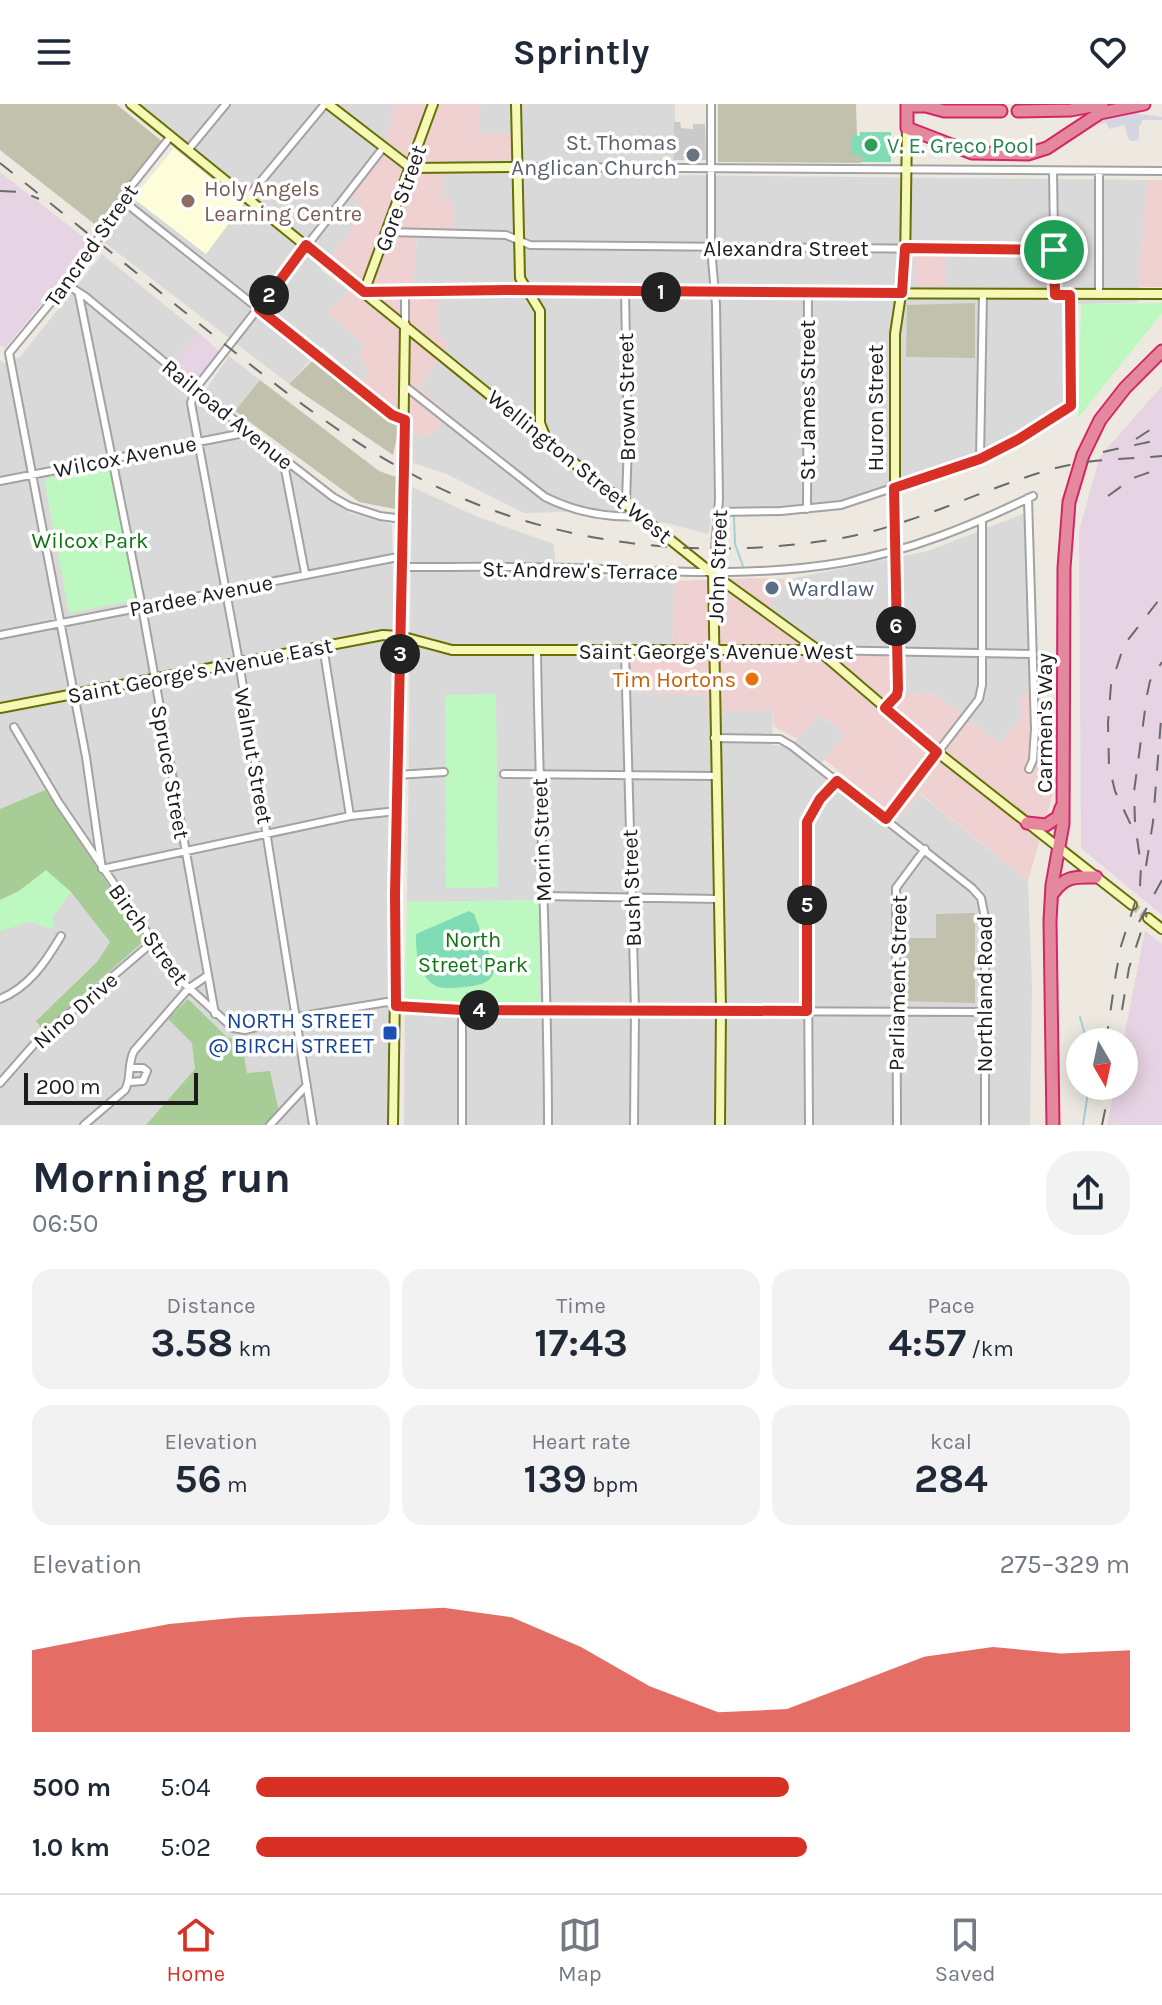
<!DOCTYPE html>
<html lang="en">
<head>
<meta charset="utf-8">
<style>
  :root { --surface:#fff; --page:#f2f2f3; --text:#1f2937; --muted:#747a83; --line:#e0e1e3; --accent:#d93025 }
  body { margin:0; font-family:Karla,sans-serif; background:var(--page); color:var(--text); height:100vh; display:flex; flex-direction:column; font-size:30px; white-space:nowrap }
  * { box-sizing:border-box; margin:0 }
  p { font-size:26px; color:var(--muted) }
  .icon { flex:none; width:44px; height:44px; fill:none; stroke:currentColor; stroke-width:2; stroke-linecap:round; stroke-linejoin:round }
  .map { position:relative; height:1021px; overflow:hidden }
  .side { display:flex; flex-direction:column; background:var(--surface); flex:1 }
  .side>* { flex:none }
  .needle { width:52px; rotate:171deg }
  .buttons { position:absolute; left:1066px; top:924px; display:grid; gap:16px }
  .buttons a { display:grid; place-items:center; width:72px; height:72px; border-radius:50%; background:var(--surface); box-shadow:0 4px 20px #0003; font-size:40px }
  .scale { position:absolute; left:24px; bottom:20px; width:174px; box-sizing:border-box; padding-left:8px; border:4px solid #1c1c1c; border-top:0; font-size:22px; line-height:28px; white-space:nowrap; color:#1c1c1c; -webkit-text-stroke:6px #fff; paint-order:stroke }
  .pin { position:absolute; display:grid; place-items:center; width:68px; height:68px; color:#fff; margin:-34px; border:4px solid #fff; border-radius:50%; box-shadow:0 2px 8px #0007 }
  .km { position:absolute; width:40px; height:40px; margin:-20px; border-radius:50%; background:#222; color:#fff; font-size:22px; line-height:40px; text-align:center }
  .round { display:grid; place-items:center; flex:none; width:84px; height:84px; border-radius:32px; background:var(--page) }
  .head { display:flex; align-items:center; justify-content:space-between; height:136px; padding:0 32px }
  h1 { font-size:44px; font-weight:700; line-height:60px }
  .stats { display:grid; grid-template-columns:repeat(3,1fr); gap:12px; height:136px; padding:8px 32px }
  .stats div { display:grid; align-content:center; border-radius:20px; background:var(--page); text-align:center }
  .stats b { font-size:40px; font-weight:700 }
  .stats small { font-size:22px; font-weight:400 }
  .stats p { font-size:22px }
  .chart { height:224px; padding:16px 32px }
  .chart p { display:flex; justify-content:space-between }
  .chart svg { width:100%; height:144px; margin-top:8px; fill:var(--accent); opacity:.7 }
  ul { padding:0 32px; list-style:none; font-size:26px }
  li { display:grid; grid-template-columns:128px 96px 1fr; align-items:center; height:60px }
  li i { height:20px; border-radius:10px; background:var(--accent) }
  header { display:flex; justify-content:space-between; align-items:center; height:104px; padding:0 32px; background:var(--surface); font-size:36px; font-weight:700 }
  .tab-bar { display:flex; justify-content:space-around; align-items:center; height:112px; border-top:2px solid var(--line); background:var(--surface); font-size:22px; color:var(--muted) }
  .tab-bar a { display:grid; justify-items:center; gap:4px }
  .tab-bar .selected { color:var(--accent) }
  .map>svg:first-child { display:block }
  .residential { fill:#dad9d9 }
  .commercial { fill:#eed1d0 }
  .industrial { fill:#e6d3e3 }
  .education { fill:#fefdd9 }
  .religious { fill:#cacaca }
  .construction { fill:#c1c1ad }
  .forest { fill:#a8cc96 }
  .park { fill:#bef8c1 }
  .pitch { fill:#80dcb5 }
  .plaza { fill:#d6d6e3 }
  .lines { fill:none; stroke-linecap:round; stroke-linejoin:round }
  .stream { stroke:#a2cfda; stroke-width:2 }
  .secondary-tunnel { stroke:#c3c0ba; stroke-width:8; stroke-dasharray:8 4; stroke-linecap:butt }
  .street-casing { stroke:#a3a3a3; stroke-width:10 }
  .secondary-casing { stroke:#676f07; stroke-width:12 }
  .highway-casing { stroke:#d32667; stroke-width:15 }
  .street { stroke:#fff; stroke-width:6 }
  .secondary { stroke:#f6f8b5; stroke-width:8 }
  .highway { stroke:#e4899d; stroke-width:11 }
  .rail { stroke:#6a6a6a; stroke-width:2; stroke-dasharray:16 16; stroke-linecap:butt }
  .route-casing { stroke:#fff; stroke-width:16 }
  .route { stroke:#d93025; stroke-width:10 }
  .leisure-dot { fill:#2e9e5b; stroke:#fff; stroke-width:3 }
  .worship-dot { fill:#6b7280; stroke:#fff; stroke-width:3 }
  .education-dot { fill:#8d6e63; stroke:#fff; stroke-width:3 }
  .service-dot { fill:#5c6f8a; stroke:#fff; stroke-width:3 }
  .food-dot { fill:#e8710a; stroke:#fff; stroke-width:3 }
  .transit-dot { fill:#1a4fb4; stroke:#fff; stroke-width:3 }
  .labels { text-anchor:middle; stroke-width:7; stroke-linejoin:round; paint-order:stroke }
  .worship-label { font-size:22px; fill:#5b616d; stroke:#fff; text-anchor:end }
  .leisure-label { font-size:22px; fill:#27864d; stroke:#fff; text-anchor:start }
  .education-label { font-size:22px; fill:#785e54; stroke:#fff; text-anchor:start }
  .street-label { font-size:22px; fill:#1c1c1c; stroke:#fff }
  .park-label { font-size:22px; fill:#0d7613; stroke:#fff }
  .service-label { font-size:22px; fill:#4e5e75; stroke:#fff; text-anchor:start }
  .food-label { font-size:22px; fill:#c56008; stroke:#fff; text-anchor:end }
  .transit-label { font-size:22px; fill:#164399; stroke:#fff; text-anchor:end }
</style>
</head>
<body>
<header><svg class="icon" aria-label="menu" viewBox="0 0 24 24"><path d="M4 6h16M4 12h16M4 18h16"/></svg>Sprintly<svg class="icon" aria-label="heart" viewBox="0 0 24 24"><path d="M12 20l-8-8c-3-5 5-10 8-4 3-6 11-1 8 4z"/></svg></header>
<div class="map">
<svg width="1162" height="1021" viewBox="0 0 1162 1021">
  <rect width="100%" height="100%" fill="#ede9e1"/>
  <!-- residential -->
  <path class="residential" d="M136,0H394L385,40L349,130L320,165L349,187L328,208L365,241L359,251L369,268L362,278L322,243L289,280L105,139L133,94L206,150L243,101L174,44L179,36Z
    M481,0H675V71L1147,76L1137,198L1064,201L1063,306L996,344L937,367L854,395L782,404L711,405L709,430L666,419L598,407L524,409L449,371L413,359L412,332L432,330L419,283L448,243L438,227L436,179H413L417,134L440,92L448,56H511L478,29Z
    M102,150L199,229L167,266L202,291L229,252L260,276L229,315L350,409L392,420L394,542L387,1021H0V256L4,259L20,253Z
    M412,383L478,413L554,440L556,469L675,477L672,541L621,540L622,588L708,591L707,607L773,606L772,641L790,643L819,611L846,630L816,665L889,726L920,690L1028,777L1032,883L1030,1021H404L405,897L539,901V796L407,798Z
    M1028,408L1034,590L1021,614L999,639L937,591L895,588L894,551L830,550L767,502L790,475L928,447Z"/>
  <!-- commercial -->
  <path class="commercial" d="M394,0H481L478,29L514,30L512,56H448L440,92L454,97L452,133L417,134L413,179L379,180L358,176L331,151L349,130L361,100L351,91L375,59L385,40Z
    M1147,76H1162V183H1138Z
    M916,151H946V182L915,181Z
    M349,187L371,200L388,195H437L438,226L448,243L419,283L449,311L432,330L412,332L410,312L393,303L362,278L369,268L359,251L364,241L328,208Z
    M760,474L790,475L768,502L830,550L894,551L896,588L937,591L999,639L1021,614L1020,592L1034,590V651L1055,682L1028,777L921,690L898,716L824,655L846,630L820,611L797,635L774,623L773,607H707V591L622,588L621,539L672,541L675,477Z"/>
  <!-- industrial -->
  <path class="industrial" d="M0,68L91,139L5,244L0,241Z
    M199,229L219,247L197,277L173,258Z
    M1162,282V811L1081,744L1079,427L1100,352Z
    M1145,827L1162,840V1021H1107L1115,982H1124L1123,938Z"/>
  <!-- education -->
  <path class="education" d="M174,44L243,100L206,150L133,94Z"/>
  <!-- religious -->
  <path class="religious" d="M674,18H680L681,24L693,25V20H705L706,56H674Z"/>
  <!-- construction -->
  <path class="construction" d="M0,0H116L163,38L97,122L0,46Z
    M718,0H856L857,32H851L852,51H861V59L718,58Z
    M975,199V254L906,253L907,201Z
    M314,255L399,323L393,351L289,280Z
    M260,276L379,367L396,373L395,405L359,398L235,307Z
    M975,809V899L902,897L903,834H936V810Z"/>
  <!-- forest -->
  <path class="forest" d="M45,686L145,836L43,926L36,917L97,858L110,838L71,788L46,767L19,787L0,796V705Z
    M188,895L227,933L241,937L247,969L270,967L279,1008L265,1021H146L195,965L192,939L168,915Z"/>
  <!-- park -->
  <path class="park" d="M1162,199V209L1078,314L1081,200Z
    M111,362L136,496L69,509L44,375Z
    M496,590L498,783L446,784L445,591Z
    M46,766L71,788L52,814L55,822L49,824L28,818L0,827V796L19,787Z
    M539,796L540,901L405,897L407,798Z"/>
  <!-- pitch -->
  <path class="pitch" d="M860,28H891V58H861V51H851V31L860,32Z
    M469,807L474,810L495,865C493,871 490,877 484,879C474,883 442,887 434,881C417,869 416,849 416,830Z"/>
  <!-- plaza -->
  <path class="plaza" d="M1125,8L1162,13V16H1142L1141,21L1139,22V35L1134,37L1129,36L1124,21L1109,25L1106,18L1096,23L1109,11Z"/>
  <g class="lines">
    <!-- stream -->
    <path class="stream" d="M734,412L735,440L743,462
      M1080,913L1087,938
      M1083,1021L1089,982"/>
    <!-- secondary-tunnel -->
    <path class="secondary-tunnel" d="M1132,801L1148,814"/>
    <defs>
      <path id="street" d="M711,0V144L716,201L719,395L713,470
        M188,46L226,0
        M518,63L1162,67
        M1053,68L1055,191
        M247,94L325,0
        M122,96L392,311L405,316
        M388,128L506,131L530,141L1054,146
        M66,180L86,193L249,328L333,393L349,402L380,412L403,415
        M405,187V221
        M625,188L628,339L626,398
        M79,191L142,503L215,910
        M1099,191V67
        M9,249L86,653L102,765L350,712L397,707
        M9,249L66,180L110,118L128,86L171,32
        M406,283L545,393C575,408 607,414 640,412
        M283,355L305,469
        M980,355L983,190
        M0,377L249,328
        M1028,394L1035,625L1033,656L1029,665
        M807,405L808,188
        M718,408L781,407L841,401L980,355L1019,335L1071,302L1070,191
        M403,463C459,463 516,462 573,464C664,467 754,474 845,458C911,447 973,421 1033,392
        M0,531L403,452
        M323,542L350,712
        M537,546C539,705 548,863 548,1021
        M818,546L1033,550
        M625,548L635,906L634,1021
        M14,623L59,699L178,874L233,924L245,926L297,913L387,898L396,902L462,906L984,908
        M714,634L780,635L792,642L972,784L981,794L985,814V1021
        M504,670L716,672
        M397,671L444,668
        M886,715L979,595L982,581V417
        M542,792L718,795
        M0,895C29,883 45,859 61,832
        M130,978L143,977L147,967L143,964H130
        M0,979L37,937L154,837
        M84,1021L125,986C132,974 127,960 134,947L188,885L207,872
        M270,1021L307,981
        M313,1021L239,558L191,299L196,284L383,44
        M462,1021V906
        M809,1021L807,718L820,695L837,677
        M897,1021L896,784L925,745"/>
      <path id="secondary" d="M131,0L523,318L713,470L818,546L937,648L1132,801
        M328,0L411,64L518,63
        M516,0L520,174L540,207V319L545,332
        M364,188L507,186L714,189L1162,190
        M364,188L433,0
        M713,470L721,906L720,1021
        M0,604L383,531L400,532L452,546H818
        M885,604L897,591L898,585L895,504V230L905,164L907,24
        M1148,814L1162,825
        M393,1021L405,221"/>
      <path id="highway" d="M907,0V24L972,49L1028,50L1047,44L1100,9L1144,0
        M907,2H926L944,7H1001
        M1018,7L1071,6L1102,0
        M1027,719L1046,721L1058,713L1061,704
        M1053,789C1066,771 1076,773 1096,773
        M1053,1021L1050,817L1052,781L1063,720L1064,464L1069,398L1083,351L1100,316L1125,284L1162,247"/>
    </defs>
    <!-- street casing -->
    <use href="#street" class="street-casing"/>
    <!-- secondary casing -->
    <use href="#secondary" class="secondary-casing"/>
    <!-- highway casing -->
    <use href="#highway" class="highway-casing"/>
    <!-- street -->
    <use href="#street" class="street"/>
    <!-- secondary -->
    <use href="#secondary" class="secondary"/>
    <!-- highway -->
    <use href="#highway" class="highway"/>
    <!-- rail -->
    <path class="rail" d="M0,59C68,113 135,168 202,222C274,280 347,339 431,380C557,442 700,457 837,435C913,422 979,386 1052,365C1087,355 1126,355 1162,352
      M0,87L23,88L39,95
      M1136,335L1162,318
      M1103,348L1162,335
      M1108,392L1133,374L1162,364
      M1135,718L1134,688L1147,591L1150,577L1162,558
      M1146,762L1153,718L1162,603
      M1139,818L1162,776
      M1122,906L1129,864L1147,810
      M1106,938L1116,869L1121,842L1140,783L1141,761L1137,734L1115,687L1109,662L1108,619L1111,581L1124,541L1162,492
      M1102,1021L1110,982"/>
  </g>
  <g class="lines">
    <defs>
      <path id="route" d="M306,141L364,188L507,186L902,189L905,144L1054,146L1055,191H1070L1071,302L1019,335L980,355L894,384L898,585L897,591L885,604L937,648L886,715L837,677L820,695L807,718V907L462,906L396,902L395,790L405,316L392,311L259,205Z"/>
    </defs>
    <!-- route casing -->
    <use href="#route" class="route-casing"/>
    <!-- route -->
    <use href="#route" class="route"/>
  </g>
  <!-- markers -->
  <circle class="leisure-dot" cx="871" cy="41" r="8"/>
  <circle class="worship-dot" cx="693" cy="51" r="8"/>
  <circle class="education-dot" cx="188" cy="97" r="8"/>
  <circle class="service-dot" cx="772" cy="484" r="8"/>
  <circle class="food-dot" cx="752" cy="575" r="8"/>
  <rect class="transit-dot" x="382" y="921" width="16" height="16" rx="4"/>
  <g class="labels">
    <!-- worship labels -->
    <g class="worship-label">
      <text x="677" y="46">St. Thomas<tspan x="677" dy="25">Anglican Church</tspan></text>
    </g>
    <!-- leisure labels -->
    <g class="leisure-label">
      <text x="887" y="49">V. E. Greco Pool</text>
    </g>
    <!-- education labels -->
    <g class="education-label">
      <text x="204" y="92">Holy Angels<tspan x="204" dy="25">Learning Centre</tspan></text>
    </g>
    <!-- street labels -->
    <g class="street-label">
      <text transform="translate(400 94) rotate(-70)" y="8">Gore Street</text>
      <text transform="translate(91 141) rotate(-55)" y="8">Tancred Street</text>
      <text x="786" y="152">Alexandra Street</text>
      <text transform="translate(626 293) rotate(-91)" y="8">Brown Street</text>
      <text transform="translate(807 296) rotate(-90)" y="8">St. James Street</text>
      <text transform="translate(875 304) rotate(-90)" y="8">Huron Street</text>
      <text transform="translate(228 310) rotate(39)" y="8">Railroad Avenue</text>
      <text transform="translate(125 352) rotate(-11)" y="8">Wilcox Avenue</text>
      <text transform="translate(580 362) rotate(39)" y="8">Wellington Street West</text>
      <text transform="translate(717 462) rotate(-88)" y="8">John Street</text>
      <text transform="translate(580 466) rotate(1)" y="8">St. Andrew's Terrace</text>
      <text transform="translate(201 491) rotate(-11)" y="8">Pardee Avenue</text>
      <text x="716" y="555">Saint George's Avenue West</text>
      <text transform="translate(200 566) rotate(-11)" y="8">Saint George's Avenue East</text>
      <text transform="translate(1044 619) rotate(-90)" y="8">Carmen's Way</text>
      <text transform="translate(254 652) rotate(80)" y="8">Walnut Street</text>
      <text transform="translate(171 668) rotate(80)" y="8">Spruce Street</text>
      <text transform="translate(541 736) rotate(-92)" y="8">Morin Street</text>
      <text transform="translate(631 784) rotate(-92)" y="8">Bush Street</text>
      <text transform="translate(149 830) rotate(54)" y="8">Birch Street</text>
      <text transform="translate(897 879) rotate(-89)" y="8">Parliament Street</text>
      <text transform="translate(984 890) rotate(-90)" y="8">Northland Road</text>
      <text transform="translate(75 906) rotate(-41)" y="8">Nino Drive</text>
    </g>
    <!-- park labels -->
    <g class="park-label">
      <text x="90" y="444">Wilcox Park</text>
      <text x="473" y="843">North<tspan x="473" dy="25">Street Park</tspan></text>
    </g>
    <!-- service labels -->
    <g class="service-label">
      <text x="788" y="492">Wardlaw</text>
    </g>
    <!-- food labels -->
    <g class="food-label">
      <text x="736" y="583">Tim Hortons</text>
    </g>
    <!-- transit labels -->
    <g class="transit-label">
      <text x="374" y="924">NORTH STREET<tspan x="374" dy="25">@ BIRCH STREET</tspan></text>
    </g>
  </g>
</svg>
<div class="buttons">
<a><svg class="needle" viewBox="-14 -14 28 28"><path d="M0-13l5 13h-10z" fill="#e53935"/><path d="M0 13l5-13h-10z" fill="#747a83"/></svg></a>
</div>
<div class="scale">200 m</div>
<div class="pin" style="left:1054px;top:146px;background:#1e9e55"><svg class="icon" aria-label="arrive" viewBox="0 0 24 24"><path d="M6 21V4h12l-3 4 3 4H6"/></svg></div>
<b class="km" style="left:661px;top:188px">1</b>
<b class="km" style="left:269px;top:191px">2</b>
<b class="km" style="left:400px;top:550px">3</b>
<b class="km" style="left:479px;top:906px">4</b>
<b class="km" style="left:807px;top:801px">5</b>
<b class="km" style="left:896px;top:522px">6</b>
</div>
<section class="side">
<div class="head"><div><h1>Morning run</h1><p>06:50</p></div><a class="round"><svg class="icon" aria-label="share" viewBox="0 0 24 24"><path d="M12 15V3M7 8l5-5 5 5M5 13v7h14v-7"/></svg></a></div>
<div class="stats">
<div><p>Distance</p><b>3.58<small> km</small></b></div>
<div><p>Time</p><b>17:43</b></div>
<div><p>Pace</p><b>4:57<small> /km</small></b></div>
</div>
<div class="stats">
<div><p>Elevation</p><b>56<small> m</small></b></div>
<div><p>Heart rate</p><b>139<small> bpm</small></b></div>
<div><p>kcal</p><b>284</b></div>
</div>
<div class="chart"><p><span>Elevation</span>275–329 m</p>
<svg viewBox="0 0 160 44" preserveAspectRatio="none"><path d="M0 44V19L10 15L20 11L30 9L40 8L50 7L60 6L70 9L80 18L90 30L100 38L110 37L120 29L130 21L140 18L150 20L160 19V44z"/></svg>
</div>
<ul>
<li><b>500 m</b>5:04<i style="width:61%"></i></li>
<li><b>1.0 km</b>5:02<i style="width:63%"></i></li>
</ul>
</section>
<nav class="tab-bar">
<a class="selected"><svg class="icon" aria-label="home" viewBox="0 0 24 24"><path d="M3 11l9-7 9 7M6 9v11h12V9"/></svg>Home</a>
<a><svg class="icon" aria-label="map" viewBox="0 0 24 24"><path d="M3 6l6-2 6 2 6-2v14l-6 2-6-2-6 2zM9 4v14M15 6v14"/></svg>Map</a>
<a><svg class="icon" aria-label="saved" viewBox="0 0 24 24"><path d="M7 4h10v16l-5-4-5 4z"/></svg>Saved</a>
</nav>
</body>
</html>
